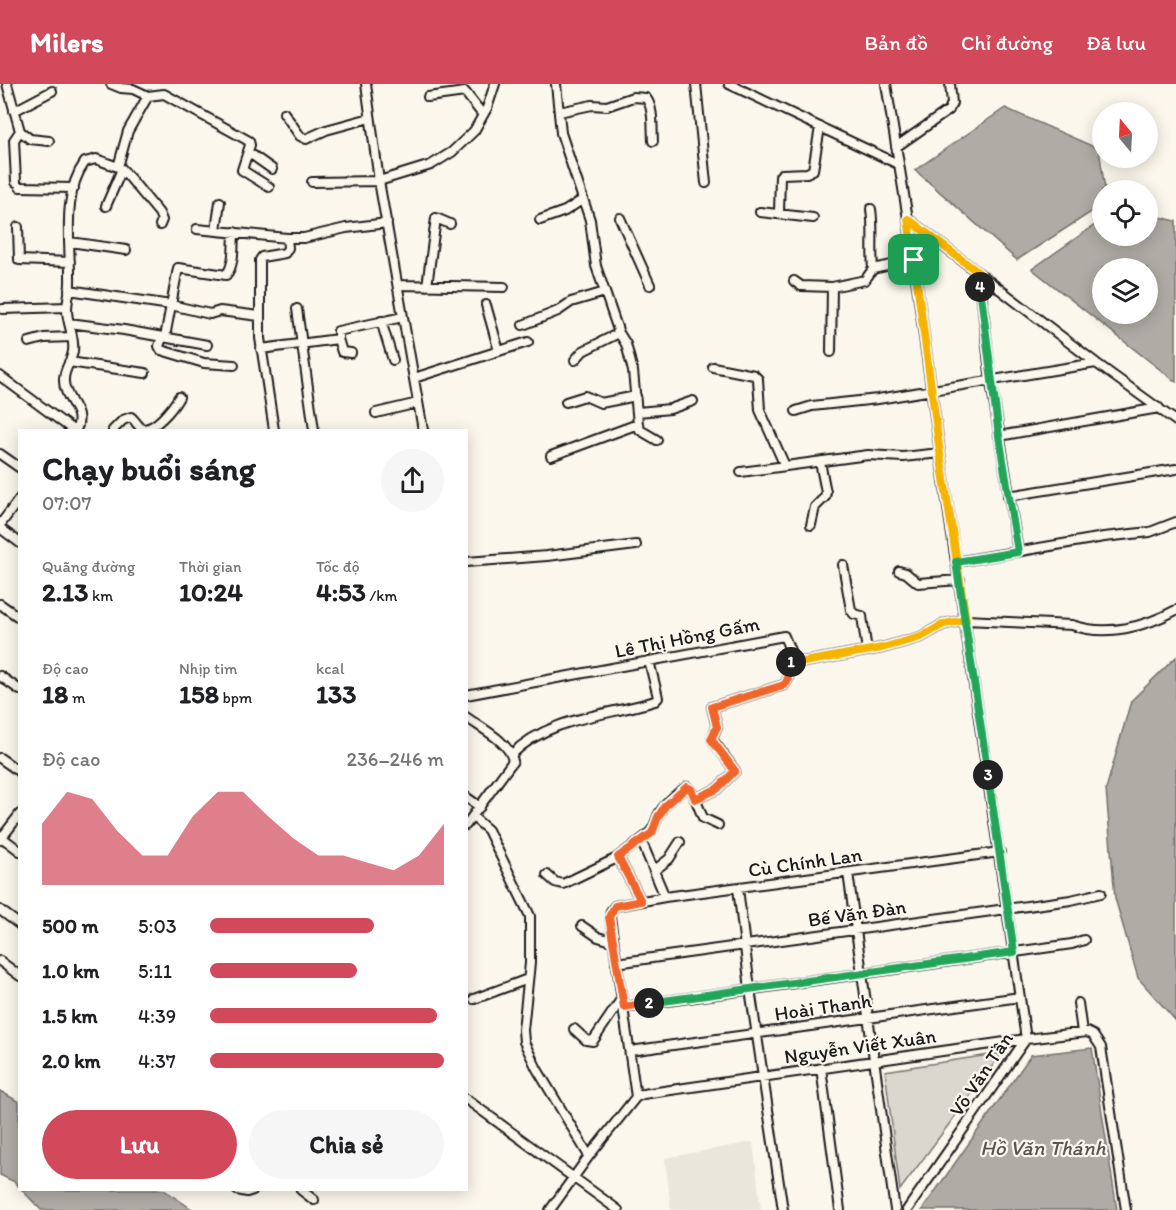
<!DOCTYPE html>
<html lang="vi">
<head>
<meta charset="utf-8">
<style>
  :root { --surface:#fff; --page:#f6f6f6; --text:#202124; --muted:#757577; --accent:#d1495b }
  body { margin:0; font-family:Itim,sans-serif; background:var(--page); color:var(--text); height:100vh; display:flex; flex-direction:column; font-size:22px; white-space:nowrap }
  * { box-sizing:border-box; margin:0 }
  p { font-size:20px; color:var(--muted) }
  .icon { flex:none; width:33px; height:33px; fill:none; stroke:currentColor; stroke-width:2; stroke-linecap:round; stroke-linejoin:round }
  .map { position:relative; flex:1; overflow:hidden }
  .panel { position:absolute; left:18px; top:345px; width:450px; height:762px; display:flex; flex-direction:column; background:var(--surface); border-radius:0px; box-shadow:0 3px 15px #0003 }
  .panel>* { flex:none }
  .needle { width:39px; rotate:342deg }
  .tools { position:absolute; left:1092px; top:18px; display:grid; gap:12px }
  .tools a { display:grid; place-items:center; width:66px; height:66px; border-radius:50%; background:var(--surface); box-shadow:0 3px 15px #0003; font-size:30px }
  .pin { position:absolute; display:grid; place-items:center; width:51px; height:51px; color:#fff; margin:-26px; border-radius:12px; box-shadow:0 3px 9px #0006 }
  .km { position:absolute; width:30px; height:30px; margin:-15px; border-radius:50%; background:#222; color:#fff; font-size:16px; line-height:30px; text-align:center }
  .round { display:grid; place-items:center; flex:none; width:63px; height:63px; border-radius:32px; background:var(--page) }
  .head { display:flex; align-items:center; justify-content:space-between; height:102px; padding:0 24px }
  h1 { font-size:33px; font-weight:800; line-height:45px }
  .figures { display:grid; grid-template-columns:repeat(3,1fr); gap:9px; height:102px; padding:6px 24px }
  .figures div { display:grid; align-content:center }
  .figures b { font-size:26px; font-weight:800 }
  .figures small { font-size:16px; font-weight:400 }
  .figures p { font-size:16px }
  .chart { height:168px; padding:12px 24px }
  .chart p { display:flex; justify-content:space-between }
  .chart svg { width:100%; height:108px; margin-top:6px; fill:var(--accent); opacity:.7 }
  .cta { display:flex; gap:12px; margin-top:auto; padding:12px 24px }
  .cta a { flex:1; height:69px; border-radius:36px; background:var(--accent); color:#fff; font-size:24px; font-weight:800; line-height:69px; text-align:center }
  .cta a+a { background:var(--page); color:var(--text) }
  ul { padding:0 24px; list-style:none; font-size:20px }
  li { display:grid; grid-template-columns:96px 72px 1fr; align-items:center; height:45px }
  li i { height:15px; border-radius:8px; background:var(--accent) }
  header { display:flex; align-items:center; gap:36px; box-sizing:border-box; height:84px; padding:0 30px; background:var(--accent); color:#fff }
  header strong { font-size:28px }
  nav { display:flex; gap:33px; margin-inline-start:auto; font-size:21px }
  .map>svg:first-child { display:block }
  .built { fill:#eae6dc }
  .green { fill:#dad7ce; stroke:#7b7a75; stroke-width:1.5 }
  .water { fill:#afaca5; stroke:#74726e; stroke-width:1.5; fill-rule:evenodd }
  .lines { fill:none; stroke-linecap:round; stroke-linejoin:round }
  .minor-casing { stroke:#1c1c1c; stroke-width:12 }
  .minor { stroke:#fbf7ec; stroke-width:8 }
  .split-1-casing { stroke:#fff; stroke-width:12 }
  .split-2-casing { stroke:#fff; stroke-width:12 }
  .split-3-casing { stroke:#fff; stroke-width:12 }
  .split-4-casing { stroke:#fff; stroke-width:12 }
  .split-5-casing { stroke:#fff; stroke-width:12 }
  .split-1 { stroke:#f5b400; stroke-width:8 }
  .split-2 { stroke:#f0652b; stroke-width:8 }
  .split-3 { stroke:#22a559; stroke-width:8 }
  .split-4 { stroke:#22a559; stroke-width:8 }
  .split-5 { stroke:#f5b400; stroke-width:8 }
  .labels { text-anchor:middle; stroke-width:4.5; stroke-linejoin:round; paint-order:stroke }
  .street-label { font-size:20px; fill:#1c1c1c; stroke:#fbf7ec }
  .water-label { font-size:21px; font-style:italic; fill:#575653; stroke:#fbf7ec }
</style>
</head>
<body>
<header>
<strong>Milers</strong>
<nav><a>Bản đồ</a><a>Chỉ đường</a><a>Đã lưu</a></nav>
</header>
<div class="map">
<svg width="1176" height="1126" viewBox="0 0 1176 1126">
  <rect width="100%" height="100%" fill="#fbf7ec"/>
  <filter id="ink" filterUnits="userSpaceOnUse"><feTurbulence type="fractalNoise" baseFrequency=".0167" numOctaves="2"/><feDisplacementMap in="SourceGraphic" scale="12" xChannelSelector="R" yChannelSelector="G"/><feConvolveMatrix kernelMatrix="1 2 1 2 8 2 1 2 1" color-interpolation-filters="sRGB"/></filter>
  <g filter="url(#ink)">
    <!-- built -->
    <path class="built" d="M753,1058L761,1126H671L665,1074Z"/>
    <!-- green -->
    <path class="green" d="M1002,969L900,1106L885,987Z"/>
    <!-- water -->
    <path class="water" d="M1005,24L1099,65L1105,106H1102V121L1017,176L915,86Z
      M1148,130L1176,137V298L1032,185L1102,136V152H1148ZM1148,184V230H1102V184Z
      M1176,573V937L1138,894L1115,814L1106,705L1131,617Z
      M1092,964L1117,1126H922L1031,971Z
      M0,1007L19,1018V1103L15,1098L0,1091Z
      M22,1106H164L193,1126H41Z"/>
    <g class="lines">
      <defs>
        <path id="minor" d="M7,0L20,47L30,55L49,57
          M111,0L121,4L133,5L148,12L164,10L249,57L250,61L242,86L269,103
          M366,0L379,97L423,346
          M556,0L561,49L590,136L596,182L619,249L626,260L633,287L638,340L640,346L657,356
          M696,0L706,99
          M729,0L898,80
          M886,0L908,135L940,369L1026,955L907,1126
          M428,13L465,8L483,31
          M14,27L52,7
          M559,28L592,21L607,22L633,13L646,14C654,24 652,44 653,57
          M284,29L300,52L306,55L326,46L370,34
          M896,63L949,26L952,19L950,0
          M248,68L272,85
          M118,83L124,87L159,129L162,136L160,141
          M16,98L14,56L20,47
          M312,98L379,97L431,81L452,68L474,47L487,24L495,0
          M20,103L74,104
          M106,122L122,85
          M871,125C874,145 871,164 873,185
          M760,128L813,134
          M779,129L780,92L782,90L807,89L813,86L820,43
          M620,134L650,201
          M908,135L1096,279L1176,337
          M540,136L565,127L582,116
          M18,143L19,176L70,178
          M197,145L287,154L288,164L285,169L262,173L260,176V254L274,346
          M216,146L220,118
          M287,154H304L346,144L387,139
          M70,158L126,166
          M979,189L991,298L1018,468
          M794,197L801,202L832,203
          M398,201L504,203
          M427,202L436,134L450,140
          M69,206L171,221L210,230L220,227L259,232
          M3,225L67,223
          M297,225L314,346
          M381,237L393,276
          M69,239L124,246L207,261
          M523,241L558,227L571,218L605,208
          M165,253L178,184L226,191C235,181 233,162 234,148
          M162,254L159,262L161,266L204,279L234,281
          M338,255L342,268L351,269
          M29,258L44,254L71,253
          M261,265L338,255V247L403,233
          M499,267L528,258
          M831,268L832,203L865,196L873,185L914,176
          M575,276L583,267L619,249
          M69,278L145,289
          M713,283L754,291L758,295L760,326L785,382
          M0,292L73,346
          M414,294L499,267L486,221
          M566,318L585,312L601,319L636,312
          M796,327L812,322L878,315L1096,279
          M638,328L670,325L693,317
          M376,329L418,319
          M76,346C86,327 64,316 64,297C63,286 72,277 73,267C75,253 67,239 67,226C67,217 70,208 70,199C71,160 61,111 85,78L96,75L118,83L128,47L148,12
          M113,346L123,336L131,333C134,335 138,342 141,344C154,349 174,322 179,313
          M999,352L1159,324
          M0,370L20,384
          M551,372L638,340
          M741,388L868,371L903,373L940,369
          M1008,412L1176,385
          M0,441L20,414
          M811,441L815,423L825,413L826,408L820,378
          M0,444L20,459
          M466,478L547,472L636,461
          M956,478L1104,453L1150,448L1176,438
          M843,481L851,526L854,530L862,532L867,567
          M899,487L906,489L918,499L960,496
          M0,520L20,534
          M0,592L20,606
          M466,611L784,552L794,576L804,578L882,564L921,553L944,540L966,536L1072,541C1106,553 1145,543 1176,526
          M466,633C481,644 510,658 513,677L466,741
          M511,671C548,633 607,632 655,617L658,614L657,609L649,577
          M0,674L20,688
          M466,713L480,723
          M695,715L717,705L735,687L712,655L717,643L712,623L784,601L788,595L787,582L794,576
          M473,733L488,746L530,832V879L523,946L524,958L537,985L589,1072
          M0,752L20,767
          M0,756L20,730
          M641,756C652,749 654,743 658,732C663,721 677,709 687,703L693,709L703,734L718,741
          M618,773L641,817
          M655,786L669,775L680,758
          M848,789L895,1126
          M547,791L555,798L563,800L615,775L641,756L665,813
          M738,804L750,905L783,1126
          M0,826L20,841
          M582,842L598,853L612,857
          M0,877L20,892
          M616,879L1071,816L1101,809
          M474,915L528,895
          M1078,919L1082,948
          M624,923L1072,860L1084,856
          M574,945L586,956L593,957L622,914
          M630,967L1020,913
          M821,984L840,1126
          M636,1013L643,1010L1026,955L1087,948L1093,951L1101,963L1126,1126
          M466,1015L618,1126
          M237,1106L247,1108L253,1106
          M301,1106L314,1116
          M550,1126L589,1072L636,1013L610,833L611,827L615,822L665,813L1000,768"/>
      </defs>
      <!-- minor casing -->
      <use href="#minor" class="minor-casing"/>
      <!-- minor -->
      <use href="#minor" class="minor"/>
    </g>
  </g>
  <g class="lines" filter="url(#ink)">
    <defs>
      <path id="split-1" d="M791,578L794,576L804,578L882,564L921,553L944,540L966,536L940,369L914,176"/>
      <path id="split-2" d="M649,919L624,923L609,833L615,822L641,817L618,773L652,749L658,733L665,722L687,703L691,705L695,715L717,705L735,687L711,655L717,643L712,623L784,601L788,595L786,582L791,578"/>
      <path id="split-3" d="M649,919L1014,868L988,691"/>
      <path id="split-4" d="M980,203L999,352L1018,468L956,478L988,691"/>
      <path id="split-5" d="M914,176L908,135L979,189L980,203"/>
    </defs>
    <!-- split-1 casing -->
    <use href="#split-1" class="split-1-casing"/>
    <!-- split-2 casing -->
    <use href="#split-2" class="split-2-casing"/>
    <!-- split-3 casing -->
    <use href="#split-3" class="split-3-casing"/>
    <!-- split-4 casing -->
    <use href="#split-4" class="split-4-casing"/>
    <!-- split-5 casing -->
    <use href="#split-5" class="split-5-casing"/>
    <!-- split-1 -->
    <use href="#split-1" class="split-1"/>
    <!-- split-2 -->
    <use href="#split-2" class="split-2"/>
    <!-- split-3 -->
    <use href="#split-3" class="split-3"/>
    <!-- split-4 -->
    <use href="#split-4" class="split-4"/>
    <!-- split-5 -->
    <use href="#split-5" class="split-5"/>
  </g>
  <g class="labels">
    <!-- street labels -->
    <g class="street-label">
      <text transform="translate(687 553) rotate(-11)" y="7">Lê Thị Hồng Gấm</text>
      <text transform="translate(805 778) rotate(-8)" y="7">Cù Chính Lan</text>
      <text transform="translate(857 829) rotate(-8)" y="7">Bế Văn Đàn</text>
      <text transform="translate(823 923) rotate(-8)" y="7">Hoài Thanh</text>
      <text transform="translate(860 962) rotate(-8)" y="7">Nguyễn Viết Xuân</text>
      <text transform="translate(981 990) rotate(-56)" y="7">Võ Văn Tần</text>
    </g>
    <!-- water labels -->
    <g class="water-label">
      <text x="1043" y="1071">Hồ Văn Thánh</text>
    </g>
  </g>
</svg>
<div class="tools">
<a><svg class="needle" viewBox="-14 -14 28 28"><path d="M0-13l5 13h-10z" fill="#e53935"/><path d="M0 13l5-13h-10z" fill="#757577"/></svg></a>
<a><svg class="icon" aria-label="locate" viewBox="0 0 24 24"><circle cx="12" cy="12" r="6"/><path d="M12 2v4M12 18v4M2 12h4M18 12h4"/></svg></a>
<a><svg class="icon" aria-label="layers" viewBox="0 0 24 24"><path d="M12 4l9 5-9 5-9-5zM3 14l9 5 9-5"/></svg></a>
</div>
<div class="pin" style="left:914px;top:176px;background:#1e9e55"><svg class="icon" aria-label="arrive" viewBox="0 0 24 24"><path d="M6 21V4h12l-3 4 3 4H6"/></svg></div>
<b class="km" style="left:791px;top:578px">1</b>
<b class="km" style="left:649px;top:919px">2</b>
<b class="km" style="left:988px;top:691px">3</b>
<b class="km" style="left:980px;top:203px">4</b>
<section class="panel">
<div class="head"><div><h1>Chạy buổi sáng</h1><p>07:07</p></div><a class="round"><svg class="icon" aria-label="share" viewBox="0 0 24 24"><path d="M12 15V3M7 8l5-5 5 5M5 13v7h14v-7"/></svg></a></div>
<div class="figures">
<div><p>Quãng đường</p><b>2.13<small> km</small></b></div>
<div><p>Thời gian</p><b>10:24</b></div>
<div><p>Tốc độ</p><b>4:53<small> /km</small></b></div>
</div>
<div class="figures">
<div><p>Độ cao</p><b>18<small> m</small></b></div>
<div><p>Nhịp tim</p><b>158<small> bpm</small></b></div>
<div><p>kcal</p><b>133</b></div>
</div>
<div class="chart"><p><span>Độ cao</span>236–246 m</p>
<svg viewBox="0 0 160 44" preserveAspectRatio="none"><path d="M0 44V19L10 6L20 9L30 22L40 32L50 32L60 16L70 6L80 6L90 16L100 25L110 32L120 32L130 35L140 38L150 32L160 19V44z"/></svg>
</div>
<ul>
<li><b>500 m</b>5:03<i style="width:70%"></i></li>
<li><b>1.0 km</b>5:11<i style="width:63%"></i></li>
<li><b>1.5 km</b>4:39<i style="width:97%"></i></li>
<li><b>2.0 km</b>4:37<i style="width:100%"></i></li>
</ul>
<div class="cta"><a>Lưu</a><a>Chia sẻ</a></div>
</section>
</div>
</body>
</html>
